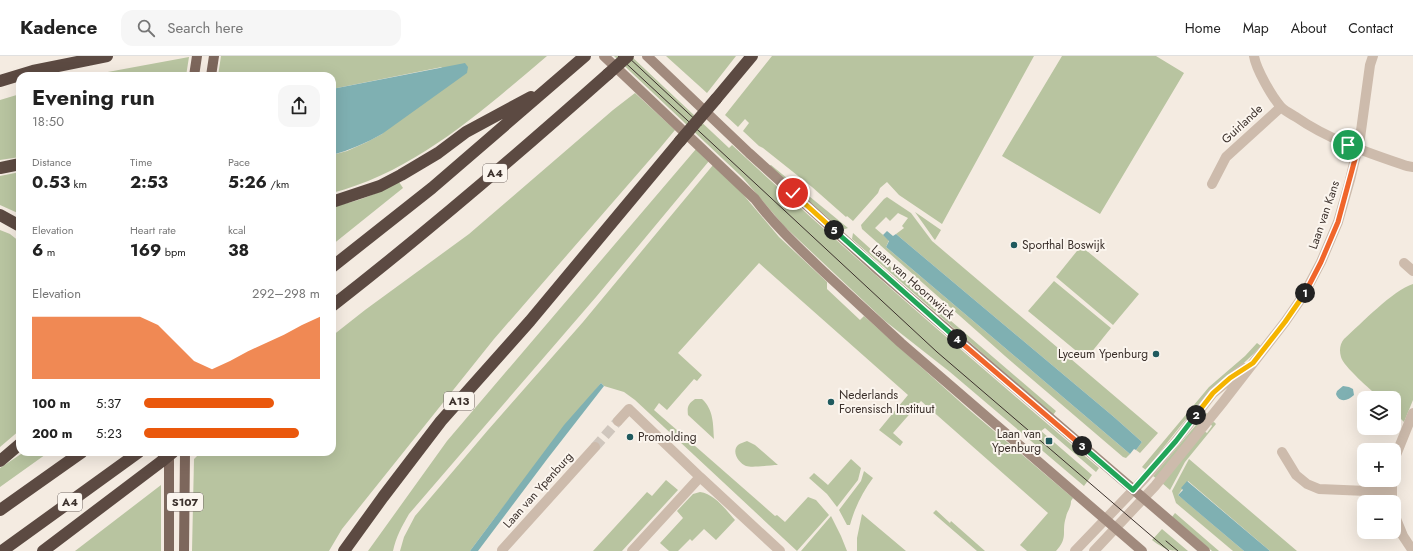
<!DOCTYPE html>
<html lang="en">
<head>
<meta charset="utf-8">
<style>
  :root { --surface:#fff; --page:#f6f6f6; --text:#222; --muted:#767676; --line:#e0e0e0; --accent:#ea580c }
  body { margin:0; font-family:Jost,sans-serif; background:var(--page); color:var(--text); height:100vh; display:flex; flex-direction:column; font-size:15px; white-space:nowrap }
  * { box-sizing:border-box; margin:0 }
  p { font-size:13px; color:var(--muted) }
  .icon { flex:none; width:22px; height:22px; fill:none; stroke:currentColor; stroke-width:2; stroke-linecap:round; stroke-linejoin:round }
  .map { position:relative; flex:1; overflow:hidden }
  .sheet { position:absolute; left:16px; top:16px; width:320px; height:384px; display:flex; flex-direction:column; background:var(--surface); border-radius:12px; box-shadow:0 4px 16px #0002 }
  .sheet>* { flex:none }
  .fabs { position:absolute; left:1357px; top:335px; display:grid; gap:8px }
  .fabs a { display:grid; place-items:center; width:44px; height:44px; border-radius:8px; background:var(--surface); box-shadow:0 4px 16px #0002; font-size:20px }
  .pin { position:absolute; display:grid; place-items:center; width:34px; height:34px; color:#fff; margin:-17px; border:2px solid #fff; border-radius:50%; box-shadow:0 1px 4px #0007 }
  .km { position:absolute; width:20px; height:20px; margin:-10px; border-radius:50%; background:#222; color:#fff; font-size:11px; line-height:20px; text-align:center }
  .round { display:grid; place-items:center; flex:none; width:42px; height:42px; border-radius:12px; background:var(--page) }
  .summary { display:flex; align-items:center; justify-content:space-between; height:68px; padding:0 16px }
  h1 { font-size:22px; font-weight:700; line-height:30px }
  .stats { display:grid; grid-template-columns:repeat(3,1fr); gap:6px; height:68px; padding:4px 16px }
  .stats div { display:grid; align-content:center }
  .stats b { font-size:17px; font-weight:700 }
  .stats small { font-size:11px; font-weight:400 }
  .stats p { font-size:11px }
  .chart { height:112px; padding:8px 16px }
  .chart p { display:flex; justify-content:space-between }
  .chart svg { width:100%; height:72px; margin-top:4px; fill:var(--accent); opacity:.7 }
  ul { padding:0 16px; list-style:none; font-size:13px }
  li { display:grid; grid-template-columns:64px 48px 1fr; align-items:center; height:30px }
  li i { height:10px; border-radius:5px; background:var(--accent) }
  header { display:flex; align-items:center; gap:24px; box-sizing:border-box; height:56px; padding:0 20px; background:var(--surface); border-bottom:1px solid var(--line) }
  header strong { font-size:19px }
  nav { display:flex; gap:22px; margin-inline-start:auto; font-size:14px }
  .search { width:280px; height:36px; background:var(--page); display:flex; align-items:center; gap:10px; box-sizing:border-box; padding:0 14px; border-radius:12px; color:var(--muted); font-size:15px }
  .map>svg:first-child { display:block }
  .green { fill:#b8c4a0 }
  .water { fill:#7fb0b2 }
  .lines { fill:none; stroke-linecap:round; stroke-linejoin:round }
  .minor-tunnel { stroke:#cfc6bd; stroke-width:10; stroke-dasharray:10 5; stroke-linecap:butt }
  .minor { stroke:#cdbbac; stroke-width:10 }
  .secondary { stroke:#a18a7d; stroke-width:10 }
  .primary { stroke:#7d675c; stroke-width:10 }
  .motorway { stroke:#5c4a42; stroke-width:12 }
  .tram { stroke:#3b302b; stroke-width:1 }
  .motorway-bridge { stroke:#5c4a42; stroke-width:12 }
  .split-1-casing { stroke:#fff; stroke-width:8 }
  .split-2-casing { stroke:#fff; stroke-width:8 }
  .split-3-casing { stroke:#fff; stroke-width:8 }
  .split-4-casing { stroke:#fff; stroke-width:8 }
  .split-5-casing { stroke:#fff; stroke-width:8 }
  .split-6-casing { stroke:#fff; stroke-width:8 }
  .split-1 { stroke:#f0652b; stroke-width:5 }
  .split-2 { stroke:#f5b400; stroke-width:5 }
  .split-3 { stroke:#22a559; stroke-width:5 }
  .split-4 { stroke:#f0652b; stroke-width:5 }
  .split-5 { stroke:#22a559; stroke-width:5 }
  .split-6 { stroke:#f5b400; stroke-width:5 }
  .poi-dot { fill:#1f5a5e; stroke:#fbf5ee; stroke-width:1.5 }
  .labels { text-anchor:middle; stroke-width:4; stroke-linejoin:round; paint-order:stroke }
  .shield { fill:#fbf5ee; stroke:#756b66; stroke-width:1 }
  .shield-label { font-size:11px; font-weight:bold; fill:#3b302b }
  .street-label { font-size:12px; fill:#3b302b; stroke:#fbf5ee }
  .poi-label { font-size:12px; fill:#3b302b; stroke:#fbf5ee; text-anchor:start }
</style>
</head>
<body>
<header>
<strong>Kadence</strong>
<div class="search"><svg class="icon" aria-label="search" viewBox="0 0 24 24"><circle cx="10" cy="10" r="6"/><path d="M15 15l6 6"/></svg>Search here</div>
<nav><a>Home</a><a>Map</a><a>About</a><a>Contact</a></nav>
</header>
<div class="map">
<svg width="1413" height="495" viewBox="0 0 1413 495">
  <rect width="100%" height="100%" fill="#f4ebe1"/>
  <!-- green -->
  <path class="green" d="M221,0H547C483,54 415,116 332,137V99L347,95L367,86L382,78L442,11L332,33V20H218Z
    M614,0H631L729,92L732,89C851,200 975,306 1099,412L1096,416L1045,372L1041,375L1092,419L1084,430L950,316L885,265L784,170L743,122Z
    M666,0H736L707,37Z
    M772,0H1034L942,168L899,139L887,126L880,132L878,137L853,165L847,160L846,161L812,131L763,92L759,90L743,75L749,67L745,63L738,71L725,59Z
    M1062,0H1156L1184,17L1100,158L1002,100Z
    M189,1L186,20H86Z
    M635,37L675,74L660,92L494,283L342,473L329,495H192L194,403L201,396H332V280L365,254L469,178L613,54Z
    M20,38V101L0,104V44Z
    M696,93L709,105L596,241L409,458C402,470 396,481 393,495H368L447,385Z
    M713,109L741,136L779,181L827,226V233L860,264L864,260L967,352L1073,442L1071,445C1071,452 1067,455 1066,461C1061,476 1069,481 1056,495H1027L1020,489L1048,457L921,345L893,377L903,386L900,390L879,374L908,339L759,207L678,297L702,319L697,325L694,323L667,354L659,347L654,354L775,460L777,459L785,466L808,441L816,444L829,459L797,495L635,344L624,336L604,330L601,327L497,459L470,495H400L404,481L415,460L488,374L583,266Z
    M771,109L848,172L842,174L769,110Z
    M20,116V158L0,149V120Z
    M399,126L403,132L332,189V150C356,147 378,137 399,126Z
    M887,141L911,157L932,185L1158,377L1140,397L1136,394L1142,386L1114,361L896,178L904,172L902,170L908,162L898,157L890,165L886,161L875,172L889,184L886,191L1130,398L1126,402L1123,401L1005,300L862,173L861,169L884,143Z
    M915,156L941,174L935,184L934,183Z
    M0,174L10,178L20,186V374L0,391Z
    M853,177L937,253L1056,355L1053,359L852,183Z
    M1081,190L1139,238L1113,269L1056,221Z
    M1054,225L1111,272L1086,303L1028,255Z
    M1413,228V344L1404,366L1394,356V342H1380C1371,334 1343,310 1341,301C1339,294 1340,288 1344,283C1361,268 1393,234 1413,228Z
    M1257,287L1261,290C1244,309 1223,324 1205,342C1184,364 1165,390 1146,414L1142,411L1209,331L1245,300Z
    M695,343H702C714,354 713,369 714,383L688,359C687,351 688,348 695,343Z
    M1206,357L1208,358L1157,423L1153,420Z
    M1214,366L1216,368L1185,406L1170,434L1162,427L1204,375L1207,377L1212,370L1210,367Z
    M747,385L755,389L778,409C770,409 753,412 746,410C739,407 731,396 738,389C740,387 745,386 747,385Z
    M24,396H49L0,431V412Z
    M851,403L861,412L858,424L837,451L827,438L809,422L814,417L828,429Z
    M1189,403L1297,495H1270L1188,425L1178,439L1244,495H1233L1176,447L1172,435Z
    M864,415L873,422C862,437 855,451 850,469H847L839,454L861,425Z
    M666,424L678,434L622,495H593L647,436L652,440Z
    M161,429V495H75Z
    M700,436C715,438 726,454 735,464L716,484L704,473L692,485L690,483L678,495H669L660,487L683,462L677,455L693,438Z
    M936,454L950,467L951,465L985,495H977L933,457Z
    M1175,457L1219,495H1212L1172,461Z
    M862,458L906,495H857V482Z
    M831,460L841,480L847,495H801Z
    M1162,473L1188,495C1169,495 1167,495 1152,484Z"/>
  <!-- water -->
  <path class="water" d="M465,7L468,11L467,17L382,78C366,87 350,94 332,99V33Z
    M887,175L893,180L896,178L1114,361L1142,386L1136,394L1134,393L1130,398L886,191L889,185L883,179Z
    M601,327L604,330L548,402L478,495H470L564,369Z
    M1343,330L1349,331L1353,333L1354,339C1348,345 1339,347 1336,338L1337,335Z
    M1187,425L1270,495H1244L1186,446L1178,439L1183,434L1181,432Z"/>
  <g class="lines">
    <!-- minor-tunnel -->
    <path class="minor-tunnel" d="M595,391L618,365"/>
    <!-- minor -->
    <path class="minor" d="M1254,0C1256,13 1272,41 1281,51C1285,55 1291,58 1296,61C1329,84 1369,97 1407,110L1413,111
      M1212,128L1226,101L1281,51
      M1404,207L1413,215
      M618,365L629,353L700,421
      M1282,396L1296,419L1307,428L1319,433L1391,436
      M1394,413L1396,399L1413,357
      M1392,446V424
      M1394,458L1403,480L1413,495
      M503,495L502,494L595,391
      M632,495L700,421L780,495
      M1075,495L1145,422L1176,385L1213,337L1244,312
      M1094,495L1155,430L1223,346L1285,266L1303,240L1321,206L1338,166L1350,124L1360,82L1370,9L1373,0"/>
    <!-- secondary -->
    <path class="secondary" d="M604,0L755,143C776,171 799,192 824,216C850,240 875,263 901,287L1142,495
      M647,0L749,97L879,215L1205,495"/>
    <!-- primary -->
    <path class="primary" d="M194,20L197,0
      M211,20L214,0
      M169,495V396
      M184,495L185,396"/>
    <!-- motorway -->
    <path class="motorway" d="M0,25L33,15L107,0
      M716,43L752,0
      M0,112L20,108
      M332,146L380,130L401,119L438,97L466,76L531,41
      M0,159L20,170
      M332,211L432,132L585,0
      M332,250C427,176 518,98 608,18
      M0,405L20,388
      M0,454L82,396
      M2,495L139,396
      M43,495L162,405
      M344,495L383,441L441,365L530,265L680,85"/>
    <!-- tram -->
    <path class="tram" d="M618,0L937,296L1169,495
      M627,0L701,69
      M1166,485L1178,495"/>
    <!-- motorway-bridge -->
    <path class="motorway-bridge" d="M608,18L628,0
      M680,85L716,43
      M162,405L173,396"/>
  </g>
  <g class="lines">
    <defs>
      <path id="split-1" d="M1305,237L1321,206L1338,166L1358,92L1348,89"/>
      <path id="split-2" d="M1196,359L1213,337L1230,322L1253,307L1285,266L1305,237"/>
      <path id="split-3" d="M1082,390L1133,434L1176,385L1196,359"/>
      <path id="split-4" d="M957,283L1082,390"/>
      <path id="split-5" d="M834,174L957,283"/>
      <path id="split-6" d="M793,137L834,174"/>
    </defs>
    <!-- split-1 casing -->
    <use href="#split-1" class="split-1-casing"/>
    <!-- split-2 casing -->
    <use href="#split-2" class="split-2-casing"/>
    <!-- split-3 casing -->
    <use href="#split-3" class="split-3-casing"/>
    <!-- split-4 casing -->
    <use href="#split-4" class="split-4-casing"/>
    <!-- split-5 casing -->
    <use href="#split-5" class="split-5-casing"/>
    <!-- split-6 casing -->
    <use href="#split-6" class="split-6-casing"/>
    <!-- split-1 -->
    <use href="#split-1" class="split-1"/>
    <!-- split-2 -->
    <use href="#split-2" class="split-2"/>
    <!-- split-3 -->
    <use href="#split-3" class="split-3"/>
    <!-- split-4 -->
    <use href="#split-4" class="split-4"/>
    <!-- split-5 -->
    <use href="#split-5" class="split-5"/>
    <!-- split-6 -->
    <use href="#split-6" class="split-6"/>
  </g>
  <!-- markers -->
  <g class="poi-dot">
    <circle cx="1014" cy="189" r="4"/>
    <circle cx="1156" cy="298" r="4"/>
    <circle cx="831" cy="346" r="4"/>
    <circle cx="630" cy="381" r="4"/>
    <rect x="1045" y="381" width="8" height="8" rx="2"/>
  </g>
  <g class="labels">
    <!-- shield labels -->
    <g class="shield">
      <rect x="483" y="108" width="24" height="18" rx="3"/>
      <rect x="444" y="336" width="30" height="18" rx="3"/>
      <rect x="58" y="437" width="24" height="18" rx="3"/>
      <rect x="167" y="437" width="36" height="18" rx="3"/>
    </g>
    <g class="shield-label">
      <text x="495" y="121">A4</text>
      <text x="459" y="349">A13</text>
      <text x="70" y="450">A4</text>
      <text x="185" y="450">S107</text>
    </g>
    <!-- street labels -->
    <g class="street-label">
      <text transform="translate(1242 68) rotate(-43)" y="4">Guirlande</text>
      <text transform="translate(1324 159) rotate(-71)" y="4">Laan van Kans</text>
      <text transform="translate(913 226) rotate(41)" y="4">Laan van Hoornwijck</text>
      <text transform="translate(538 434) rotate(-48)" y="4">Laan van Ypenburg</text>
    </g>
    <!-- poi labels -->
    <g class="poi-label">
      <text x="1022" y="193">Sporthal Boswijk</text>
      <text x="1148" y="302" text-anchor="end">Lyceum Ypenburg</text>
      <text x="839" y="343">Nederlands<tspan x="839" dy="14">Forensisch Instituut</tspan></text>
      <text x="1041" y="382" text-anchor="end">Laan van<tspan x="1041" dy="14">Ypenburg</tspan></text>
      <text x="638" y="385">Promolding</text>
    </g>
  </g>
</svg>
<div class="fabs">
<a><svg class="icon" aria-label="layers" viewBox="0 0 24 24"><path d="M12 4l9 5-9 5-9-5zM3 14l9 5 9-5"/></svg></a>
<a>+</a>
<a>−</a>
</div>
<div class="pin" style="left:1348px;top:89px;background:#1e9e55"><svg class="icon" aria-label="arrive" viewBox="0 0 24 24"><path d="M6 21V4h12l-3 4 3 4H6"/></svg></div>
<div class="pin" style="left:793px;top:137px;background:#d93025"><svg class="icon" aria-label="check" viewBox="0 0 24 24"><path d="M5 12l5 5 9-10"/></svg></div>
<b class="km" style="left:1305px;top:237px">1</b>
<b class="km" style="left:1196px;top:359px">2</b>
<b class="km" style="left:1082px;top:390px">3</b>
<b class="km" style="left:957px;top:283px">4</b>
<b class="km" style="left:834px;top:174px">5</b>
<section class="sheet">
<div class="summary"><div><h1>Evening run</h1><p>18:50</p></div><a class="round"><svg class="icon" aria-label="share" viewBox="0 0 24 24"><path d="M12 15V3M7 8l5-5 5 5M5 13v7h14v-7"/></svg></a></div>
<div class="stats">
<div><p>Distance</p><b>0.53<small> km</small></b></div>
<div><p>Time</p><b>2:53</b></div>
<div><p>Pace</p><b>5:26<small> /km</small></b></div>
</div>
<div class="stats">
<div><p>Elevation</p><b>6<small> m</small></b></div>
<div><p>Heart rate</p><b>169<small> bpm</small></b></div>
<div><p>kcal</p><b>38</b></div>
</div>
<div class="chart"><p><span>Elevation</span>292–298 m</p>
<svg viewBox="0 0 160 44" preserveAspectRatio="none"><path d="M0 44V6L10 6L20 6L30 6L40 6L50 6L60 6L70 11L80 22L90 33L100 38L110 33L120 27L130 22L140 17L150 11L160 6V44z"/></svg>
</div>
<ul>
<li><b>100 m</b>5:37<i style="width:74%"></i></li>
<li><b>200 m</b>5:23<i style="width:88%"></i></li>
</ul>
</section>
</div>
</body>
</html>
